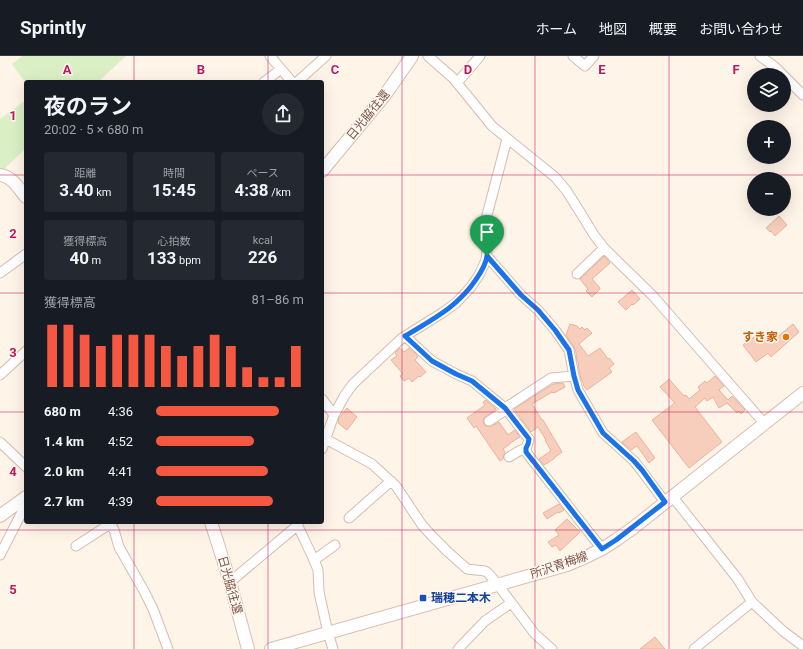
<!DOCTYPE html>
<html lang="ja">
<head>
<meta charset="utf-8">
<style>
  :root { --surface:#171b24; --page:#242831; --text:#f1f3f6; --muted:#9ea1a6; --line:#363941; --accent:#f55741 }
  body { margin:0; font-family:Roboto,"Noto Sans JP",sans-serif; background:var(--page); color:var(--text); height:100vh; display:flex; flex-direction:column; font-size:15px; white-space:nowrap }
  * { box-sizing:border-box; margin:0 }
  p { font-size:13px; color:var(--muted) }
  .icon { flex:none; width:22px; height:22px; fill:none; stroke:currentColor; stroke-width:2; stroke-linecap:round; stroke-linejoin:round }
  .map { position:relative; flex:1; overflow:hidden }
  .drawer { position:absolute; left:24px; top:24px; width:300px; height:444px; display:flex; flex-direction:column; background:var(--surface); border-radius:4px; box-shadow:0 4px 16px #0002 }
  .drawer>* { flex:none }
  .buttons { position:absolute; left:747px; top:12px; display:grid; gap:8px }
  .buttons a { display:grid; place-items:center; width:44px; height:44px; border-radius:50%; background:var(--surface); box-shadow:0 4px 16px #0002; font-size:20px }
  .pin { position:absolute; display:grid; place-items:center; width:34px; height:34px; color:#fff; margin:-41px -17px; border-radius:50% 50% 50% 0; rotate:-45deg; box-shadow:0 0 4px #0007 }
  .pin .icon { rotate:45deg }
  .round { display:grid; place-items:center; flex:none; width:42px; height:42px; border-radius:21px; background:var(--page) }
  .overview { display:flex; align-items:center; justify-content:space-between; height:68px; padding:0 20px }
  h1 { font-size:22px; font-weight:700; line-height:30px }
  .figures { display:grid; grid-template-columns:repeat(3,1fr); gap:6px; height:68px; padding:4px 20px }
  .figures div { display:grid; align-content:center; border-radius:4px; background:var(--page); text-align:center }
  .figures b { font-size:17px; font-weight:700 }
  .figures small { font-size:11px; font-weight:400 }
  .figures p { font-size:11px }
  .chart { height:112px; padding:8px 20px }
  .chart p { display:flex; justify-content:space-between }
  .chart svg { width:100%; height:72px; margin-top:4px; stroke:var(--accent); stroke-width:6 }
  ul { padding:0 20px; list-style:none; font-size:13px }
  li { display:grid; grid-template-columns:64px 48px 1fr; align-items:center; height:30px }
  li i { height:10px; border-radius:5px; background:var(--accent) }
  header { display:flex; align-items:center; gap:24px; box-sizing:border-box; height:56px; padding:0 20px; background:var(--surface); border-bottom:1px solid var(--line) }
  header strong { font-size:19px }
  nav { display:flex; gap:22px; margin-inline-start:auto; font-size:14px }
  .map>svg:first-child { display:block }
  .green { fill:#daefc4 }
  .building { fill:#f7cebc; stroke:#ecb29b }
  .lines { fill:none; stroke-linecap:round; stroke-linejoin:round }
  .street-casing { stroke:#d5bcaf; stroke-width:11 }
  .secondary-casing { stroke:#dbbdae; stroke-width:14 }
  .street { stroke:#fff; stroke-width:9 }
  .secondary { stroke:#fff; stroke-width:12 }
  .route-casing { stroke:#fff; stroke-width:8 }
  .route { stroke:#1a73e8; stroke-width:5 }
  .grid { fill:none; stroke:#c2185b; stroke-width:1; stroke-opacity:0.55 }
  .food-dot { fill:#e8710a; stroke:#fff8f1; stroke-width:1.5 }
  .transit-dot { fill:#1a4fb4; stroke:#fff8f1; stroke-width:1.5 }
  .labels { text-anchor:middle; stroke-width:3; stroke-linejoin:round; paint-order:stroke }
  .street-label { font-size:12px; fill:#7d5548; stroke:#fff8f1 }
  .food-label { font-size:12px; font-weight:bold; fill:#c56008; stroke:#fff8f1; text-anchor:end }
  .transit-label { font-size:12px; font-weight:bold; fill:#164399; stroke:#fff8f1; text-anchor:start }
  .grid-label { font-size:13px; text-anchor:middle; font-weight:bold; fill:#c2185b; stroke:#fff8f1; stroke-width:3; stroke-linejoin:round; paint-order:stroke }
</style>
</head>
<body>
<header>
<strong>Sprintly</strong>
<nav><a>ホーム</a><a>地図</a><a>概要</a><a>お問い合わせ</a></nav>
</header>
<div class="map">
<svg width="803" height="593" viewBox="0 0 803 593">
  <rect width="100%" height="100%" fill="#fff4e8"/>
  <!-- green -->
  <path class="green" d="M22,0H126L98,26H26V28L12,8Z
    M26,44V92L0,117V63Z"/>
  <!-- building -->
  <path class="building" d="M779,160L787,169L775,180L771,175L770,176L766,172Z
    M604,200L610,207L592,223L600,232V233L592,241L586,235L588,233L580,223Z
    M632,234L640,243L633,249L632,248L626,254L618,246Z
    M570,268L577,270L580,273L582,271L585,274L587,272L592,277L579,288L588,300L600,292L608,303L609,302L614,308L609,312L612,316L587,334L583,329L584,328L582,325L580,319L578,307H579L577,305L576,297V296L574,291L566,279Z
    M793,268L799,276L771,301L768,297L756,306L743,289L761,276L770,287Z
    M400,292L404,296L409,292L415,297L418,301L415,304L426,316L420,321L419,320L412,326L409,322L404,325L400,320L403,318L391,304L397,300L395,297Z
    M715,320L724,330L719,334L728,344L732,340L745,354L741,358L739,355L737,357L727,347L719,352L713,341L707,345L705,342L695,351L722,386L689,412L652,364L675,347L660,331L669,323L684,340L686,339L689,343L700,334L698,331L705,325L707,327Z
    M563,327L565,331L554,337L553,336L552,337V336L532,348L542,364H543L562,396L555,401V402L544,409L539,403L551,395L545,384H546L538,371L531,376L514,353L553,328Z
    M486,344L496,353L484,362L483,366L484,369L490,371L499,366L508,379L515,374L520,381L510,387V388L503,393L505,396L504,398L503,403L500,405L476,370L474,372L467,362L485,349L483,346Z
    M347,352L357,361L347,374L338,367L339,365H338L339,362Z
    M636,376L655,402L649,407L637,390L631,394L622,386Z
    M559,448L564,454L559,457L558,456L547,463L543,457Z
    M567,463L580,476L560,495L556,489L552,491L548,486L559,479L555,474Z
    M655,581L665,593H640Z"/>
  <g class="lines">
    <defs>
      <path id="street" d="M270,0L292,26
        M428,0L453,22L492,70L555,121L566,134L580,156L594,179L604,192L653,240L764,367
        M573,0L585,10L594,0
        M760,0L775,11L783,19
        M784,20L803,39
        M264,26L281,13
        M297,26L326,0
        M457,27L480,0
        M487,200L521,239L538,254L555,274L569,294L574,320L578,334L603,377L634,405L641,414L665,446
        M0,217L26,198
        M577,218L604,192
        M405,280L432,305L456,318L472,325L505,352L529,383C528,388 526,391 526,396L602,493
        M0,319L26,295
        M322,343L334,359
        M505,352L551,322L574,320
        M489,365L506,354
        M322,381L372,408L396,430L422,469L432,480L447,495L467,513L485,515L488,517L498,529L535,578L552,593
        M0,386L26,411
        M322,393L334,359L345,339L353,328L402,282L442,257L456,247L471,231L479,219L486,204L487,194L486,163L507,83
        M509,401L519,395L526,392
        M672,440L737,522L752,546L783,575L803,590
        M349,462L391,425
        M108,466L114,474L119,491L144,535L153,553L168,593
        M296,466L314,504L318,514L319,536L328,577L333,593
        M76,490L113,466
        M0,499L22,456L24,444
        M314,504L335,489
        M230,526L298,469
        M458,593L485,565L511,547
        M694,593L752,546"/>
      <path id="secondary" d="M322,115L385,39L412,0
        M0,119C12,120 19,133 26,141
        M0,460L26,441
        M211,466L230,526L248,593
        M271,593L567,509L586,501L602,493L616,484L633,472L803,337"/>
    </defs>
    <!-- street casing -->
    <use href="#street" class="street-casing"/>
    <!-- secondary casing -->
    <use href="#secondary" class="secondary-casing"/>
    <!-- street -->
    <use href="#street" class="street"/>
    <!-- secondary -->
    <use href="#secondary" class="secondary"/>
  </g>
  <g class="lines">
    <defs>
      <path id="route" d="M487,200L521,239L538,254L555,274L569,294L574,320L578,334L603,377L634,405L642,414L665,446L616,484L602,493L526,396V392L528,388L529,383L505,352L472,325L456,318L432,305L405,280C433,263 458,251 477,222C481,216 486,208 487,200Z"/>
    </defs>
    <!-- route casing -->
    <use href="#route" class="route-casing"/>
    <!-- route -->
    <use href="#route" class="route"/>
  </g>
  <!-- grid -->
  <path class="grid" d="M134,0V26M268,0V26M402,0V593M535,0V593M669,0V593M0,119H26M322,119H803M0,237H26M322,237H803M0,356H26M322,356H803M134,466V593M268,466V593M0,474H803"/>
  <!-- markers -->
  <circle class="food-dot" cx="786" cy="281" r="4"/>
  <rect class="transit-dot" x="419" y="538" width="8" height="8" rx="2"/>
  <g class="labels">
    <!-- street labels -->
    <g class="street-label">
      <text transform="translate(368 59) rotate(-51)" y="4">日光脇往還</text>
      <text transform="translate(559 509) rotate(-19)" y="4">所沢青梅線</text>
      <text transform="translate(230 529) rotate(74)" y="4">日光脇往還</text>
    </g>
    <!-- food labels -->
    <g class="food-label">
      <text x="778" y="285">すき家</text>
    </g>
    <!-- transit labels -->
    <g class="transit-label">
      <text x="431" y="546">瑞穂二本木</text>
    </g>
  </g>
  <g class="grid-label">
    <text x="67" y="18">A</text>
    <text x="201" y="18">B</text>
    <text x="335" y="18">C</text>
    <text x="468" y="18">D</text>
    <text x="602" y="18">E</text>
    <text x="736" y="18">F</text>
    <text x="13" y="64">1</text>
    <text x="13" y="182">2</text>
    <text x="13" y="301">3</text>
    <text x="13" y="420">4</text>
    <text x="13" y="538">5</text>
  </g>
</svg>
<div class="buttons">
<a><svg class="icon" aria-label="layers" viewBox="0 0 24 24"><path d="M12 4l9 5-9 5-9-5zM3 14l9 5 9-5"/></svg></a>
<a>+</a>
<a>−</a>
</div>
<div class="pin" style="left:487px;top:200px;background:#1e9e55"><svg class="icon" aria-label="arrive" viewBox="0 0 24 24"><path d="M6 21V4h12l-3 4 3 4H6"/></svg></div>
<section class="drawer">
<div class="overview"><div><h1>夜のラン</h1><p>20:02 · 5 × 680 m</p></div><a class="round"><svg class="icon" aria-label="share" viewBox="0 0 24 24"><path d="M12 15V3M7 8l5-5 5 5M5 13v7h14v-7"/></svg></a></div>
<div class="figures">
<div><p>距離</p><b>3.40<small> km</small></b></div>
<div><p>時間</p><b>15:45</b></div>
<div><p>ペース</p><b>4:38<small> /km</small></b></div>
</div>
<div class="figures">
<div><p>獲得標高</p><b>40<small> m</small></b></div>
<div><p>心拍数</p><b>133<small> bpm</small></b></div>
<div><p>kcal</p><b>226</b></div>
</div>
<div class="chart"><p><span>獲得標高</span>81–86 m</p>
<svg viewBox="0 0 160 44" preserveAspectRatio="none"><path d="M5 44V6M15 44V6M25 44V12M35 44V19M45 44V12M55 44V12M65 44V12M75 44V19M85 44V25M95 44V19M105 44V12M115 44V19M125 44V32M135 44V38M145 44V38M155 44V19"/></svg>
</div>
<ul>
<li><b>680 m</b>4:36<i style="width:83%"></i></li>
<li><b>1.4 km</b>4:52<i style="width:66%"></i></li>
<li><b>2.0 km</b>4:41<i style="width:76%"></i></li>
<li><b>2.7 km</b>4:39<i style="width:79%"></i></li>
</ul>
</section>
</div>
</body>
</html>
